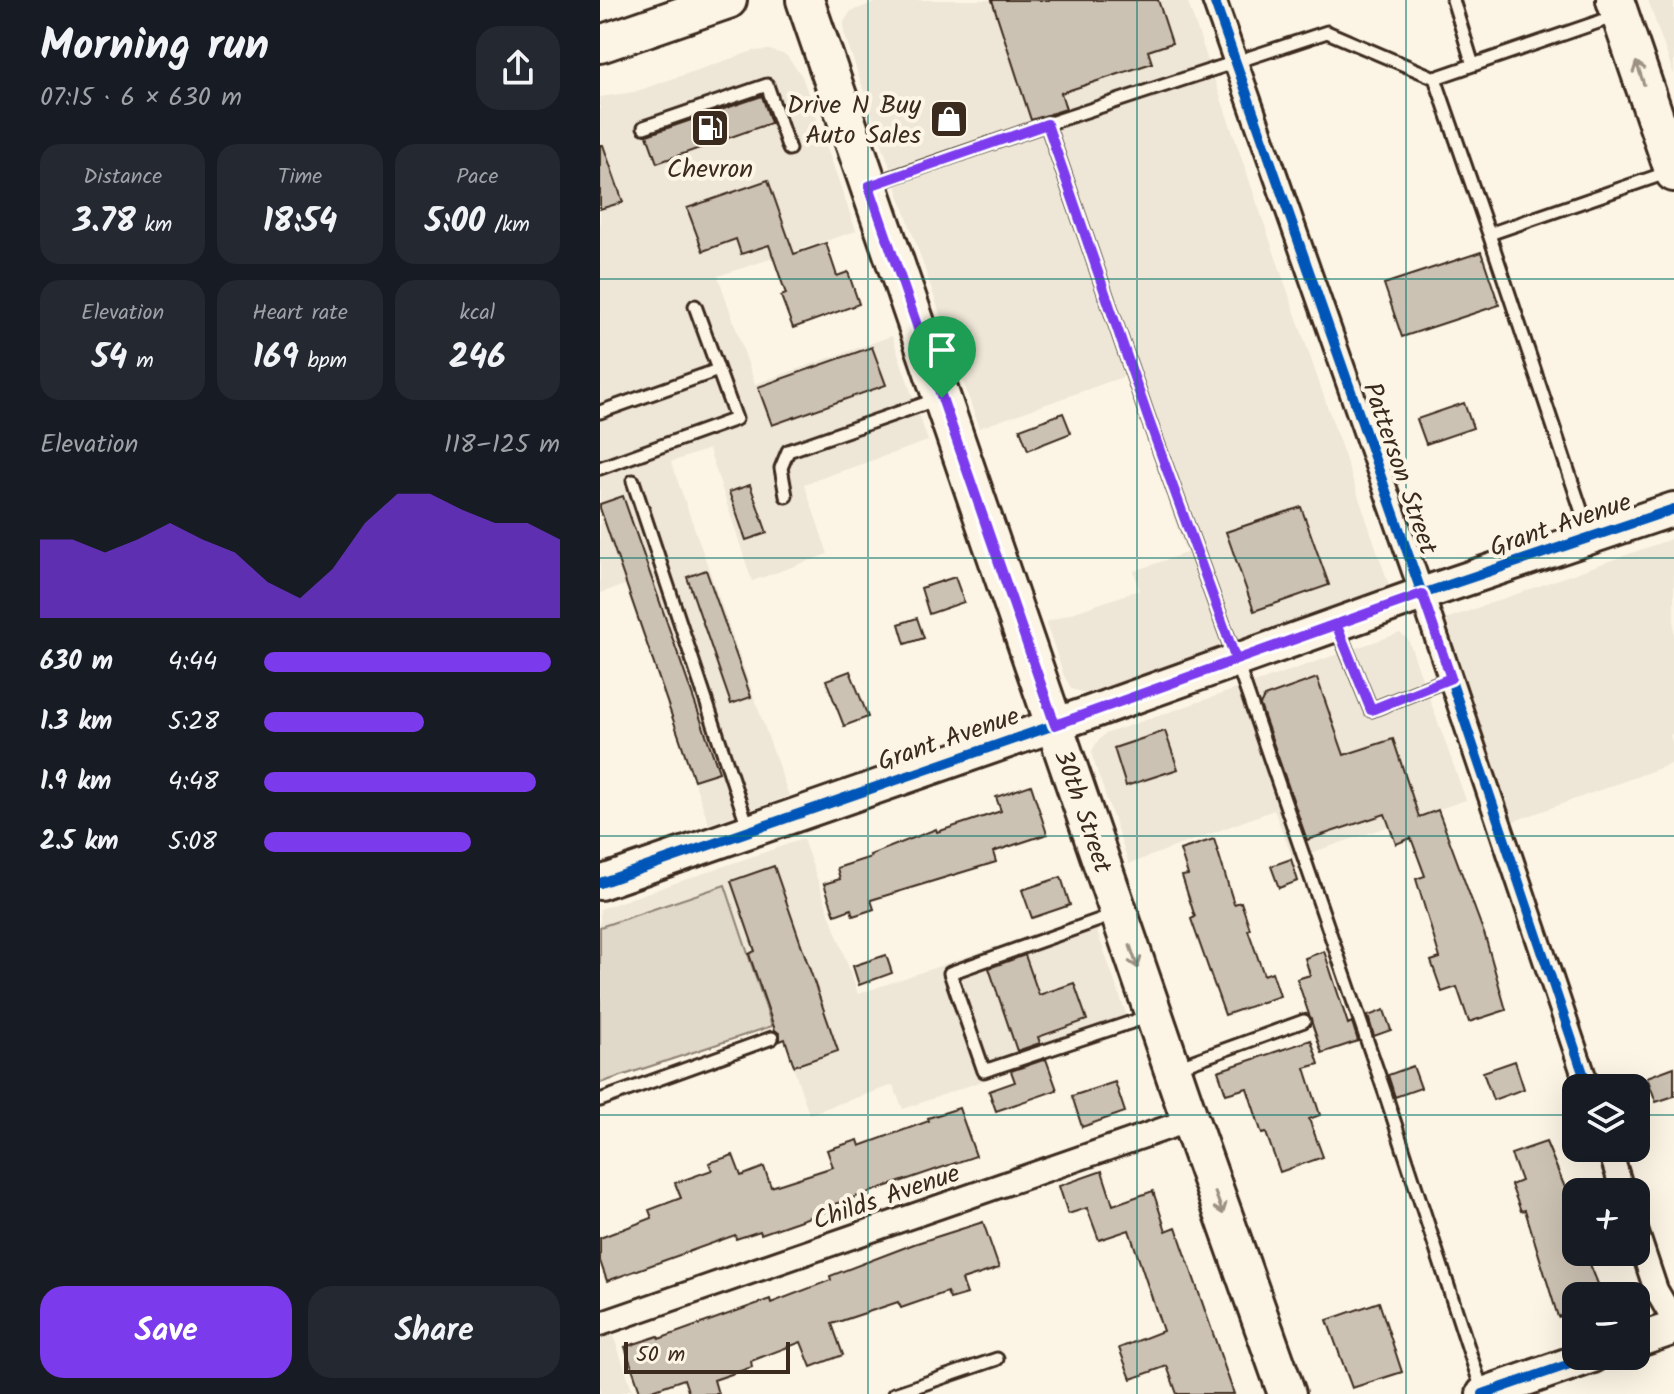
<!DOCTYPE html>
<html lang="en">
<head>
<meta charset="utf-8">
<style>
  :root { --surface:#171b24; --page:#242831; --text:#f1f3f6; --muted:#9ea1a6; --accent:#7c3aed }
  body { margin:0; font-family:Kalam,sans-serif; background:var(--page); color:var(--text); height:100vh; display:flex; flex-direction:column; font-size:30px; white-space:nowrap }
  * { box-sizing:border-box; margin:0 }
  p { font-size:26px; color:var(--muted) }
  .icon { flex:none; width:44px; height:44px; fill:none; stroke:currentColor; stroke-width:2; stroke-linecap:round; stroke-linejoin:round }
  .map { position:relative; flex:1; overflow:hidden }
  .drawer { display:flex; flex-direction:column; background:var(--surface); width:600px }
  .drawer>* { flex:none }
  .tools { position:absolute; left:962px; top:1074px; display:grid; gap:16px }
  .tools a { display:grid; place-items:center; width:88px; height:88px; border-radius:16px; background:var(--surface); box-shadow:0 8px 32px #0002; font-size:40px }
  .scale { position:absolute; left:24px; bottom:20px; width:166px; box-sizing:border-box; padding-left:8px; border:4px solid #3b2a1e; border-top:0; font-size:22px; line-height:28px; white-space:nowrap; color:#3b2a1e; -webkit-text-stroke:6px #fcf5e5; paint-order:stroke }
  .pin { position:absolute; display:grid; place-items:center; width:68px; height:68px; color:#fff; margin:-82px -34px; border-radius:50% 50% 50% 0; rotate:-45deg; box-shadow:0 0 8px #0007 }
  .pin .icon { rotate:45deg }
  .round { display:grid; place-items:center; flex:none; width:84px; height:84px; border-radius:24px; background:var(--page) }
  .headline { display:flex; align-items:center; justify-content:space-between; height:136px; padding:0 40px }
  h1 { font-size:44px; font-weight:800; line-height:60px }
  .stats { display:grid; grid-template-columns:repeat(3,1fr); gap:12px; height:136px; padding:8px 40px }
  .stats div { display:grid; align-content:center; border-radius:20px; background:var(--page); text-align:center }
  .stats b { font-size:34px; font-weight:800 }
  .stats small { font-size:22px; font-weight:400 }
  .stats p { font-size:22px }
  .chart { height:224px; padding:16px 40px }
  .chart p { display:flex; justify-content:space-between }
  .chart svg { width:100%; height:144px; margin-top:8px; fill:var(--accent); opacity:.7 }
  .primary-button { display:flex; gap:16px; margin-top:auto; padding:16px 40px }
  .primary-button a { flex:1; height:92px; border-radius:24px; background:var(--accent); color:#fff; font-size:32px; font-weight:800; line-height:92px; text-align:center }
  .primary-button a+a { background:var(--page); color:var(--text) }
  ul { padding:0 40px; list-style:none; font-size:26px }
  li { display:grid; grid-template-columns:128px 96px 1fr; align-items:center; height:60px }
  li i { height:20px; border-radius:10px; background:var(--accent) }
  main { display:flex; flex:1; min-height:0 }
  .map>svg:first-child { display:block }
  .built { fill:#eee6d6 }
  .green { fill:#e0d8c8; stroke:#8e8173; stroke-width:2 }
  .building { fill:#ccc2b3; stroke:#3b2a1e; stroke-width:2 }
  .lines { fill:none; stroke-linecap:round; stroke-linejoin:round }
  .lane-casing { stroke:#3b2a1e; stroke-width:17 }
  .street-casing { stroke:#3b2a1e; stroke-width:28 }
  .secondary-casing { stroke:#3b2a1e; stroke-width:38 }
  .primary-casing { stroke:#3b2a1e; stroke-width:42 }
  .lane { stroke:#fcf5e5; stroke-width:11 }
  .street { stroke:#fcf5e5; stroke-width:22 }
  .secondary { stroke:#fcf5e5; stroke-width:32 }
  .primary { stroke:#fcf5e5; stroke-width:36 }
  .cycleway-casing { stroke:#fcf5e5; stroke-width:15 }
  .cycleway { stroke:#0057b8; stroke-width:10 }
  .oneway { stroke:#9c9082 }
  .route-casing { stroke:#fff; stroke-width:16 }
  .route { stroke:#7c3aed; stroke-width:10 }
  .grid { fill:none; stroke:#0f766e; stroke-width:2; stroke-opacity:0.55 }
  .labels { text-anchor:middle; stroke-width:8; stroke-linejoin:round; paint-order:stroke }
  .poi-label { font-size:26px; fill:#3b2a1e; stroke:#fcf5e5; text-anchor:end }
  .street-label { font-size:26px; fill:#3b2a1e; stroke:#fcf5e5 }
</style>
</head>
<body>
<main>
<section class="drawer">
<div class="headline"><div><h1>Morning run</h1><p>07:15 · 6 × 630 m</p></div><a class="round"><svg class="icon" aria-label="share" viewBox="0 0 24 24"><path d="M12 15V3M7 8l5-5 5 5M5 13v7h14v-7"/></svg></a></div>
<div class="stats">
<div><p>Distance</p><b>3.78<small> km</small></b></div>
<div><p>Time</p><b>18:54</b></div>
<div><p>Pace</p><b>5:00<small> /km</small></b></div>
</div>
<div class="stats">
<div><p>Elevation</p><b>54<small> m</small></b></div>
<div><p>Heart rate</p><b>169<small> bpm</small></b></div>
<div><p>kcal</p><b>246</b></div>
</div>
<div class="chart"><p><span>Elevation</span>118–125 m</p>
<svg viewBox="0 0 160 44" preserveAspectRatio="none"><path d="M0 44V20L10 20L20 24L30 20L40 15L50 20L60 24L70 33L80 38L90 29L100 15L110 6L120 6L130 11L140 15L150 15L160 20V44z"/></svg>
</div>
<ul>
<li><b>630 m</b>4:44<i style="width:97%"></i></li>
<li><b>1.3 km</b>5:28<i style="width:54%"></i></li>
<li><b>1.9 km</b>4:48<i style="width:92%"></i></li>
<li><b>2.5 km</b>5:08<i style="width:70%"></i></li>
</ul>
<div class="primary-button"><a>Save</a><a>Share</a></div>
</section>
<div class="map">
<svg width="1074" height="1394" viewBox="0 0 1074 1394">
  <rect width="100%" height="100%" fill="#fcf5e5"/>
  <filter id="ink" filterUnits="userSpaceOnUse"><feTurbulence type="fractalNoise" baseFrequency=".0125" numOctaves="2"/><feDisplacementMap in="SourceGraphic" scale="16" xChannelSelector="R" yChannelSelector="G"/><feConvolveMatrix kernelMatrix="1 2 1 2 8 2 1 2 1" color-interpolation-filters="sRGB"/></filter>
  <g filter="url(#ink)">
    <!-- built -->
    <path class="built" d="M283,0H587L789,585L786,590L493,692L484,693L472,689L464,676L446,622L539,590L534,571L586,553L525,376L379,428L244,33V22L251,11Z
      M1048,0H1074V75Z
      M169,50L186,55L202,76L256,231L118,276L155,384L292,336L328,441L204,484L228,554L152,581L109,449L71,462L189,796L109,824L25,585L0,593V97L34,92L153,51Z
      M1074,538V733L1070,735L1074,749V763L912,822L846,619Z
      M800,633L808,639L866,800L693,859L674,810L529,864L493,759L492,751L497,742L505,734Z
      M203,839L258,994L491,914L531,1028L303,1109L293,1085L209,1114L185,1042L180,1043L171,1026L0,1083V909Z
      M12,1332L32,1389L17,1394H0V1336Z"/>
    <!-- green -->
    <path class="green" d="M125,885L172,1026L0,1083V927Z"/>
    <!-- building -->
    <path class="building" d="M392,0H558L572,43L548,51L552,63L461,93L466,109L431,120Z
      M162,96L171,123L57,163L47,135Z
      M0,145H3L23,202L0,209Z
      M168,180L194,254L226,243L237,276L248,272L259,304L193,328L181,296L186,294L169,245L141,254L136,239L103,251L87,208Z
      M881,252L899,305L802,337L784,284Z
      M272,347L286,385L172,425L158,387Z
      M864,403L873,428L826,444L817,419Z
      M463,413L471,433L428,450L420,429Z
      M150,485L167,533L146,540L129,492Z
      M23,496L119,772L94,780L0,508V504Z
      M701,507L729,585L654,611L626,532Z
      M106,570L151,697L131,704L87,577Z
      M355,577L364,602L329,614L321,588Z
      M317,618L324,638L305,644L299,624Z
      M250,671L268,717L244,726L226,680Z
      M717,678L744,755L793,739L819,817L838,810L885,936L906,1010L869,1022L857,987L842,992L831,961L840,958L816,879L825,876L811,838L796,844L785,814L707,840L660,705L664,697Z
      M565,731L578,769L526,786L514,748Z
      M431,785L447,834L393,852L396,862L271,900L274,909L253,916L251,909L235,915L224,884L240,879L237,868L271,857L270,855L336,829L337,832L401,811L396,797Z
      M614,839L634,904L641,902L650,929L648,930L664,975L672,972L680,996L625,1015L591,919L595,917L582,876L588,875L580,850Z
      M691,859L698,881L679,888L671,866Z
      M174,866L238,1051L194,1066L185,1039L180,1041V1034L175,1030L149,954L155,951L131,881Z
      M461,877L470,905L432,918L422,890Z
      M724,951L748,1024L752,1022L758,1041L722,1053L697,979L710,975L705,958Z
      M286,955L292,973L259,985L253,966Z
      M425,955L439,995L474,983L487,1020L438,1037L440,1043L417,1051L389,968Z
      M784,1010L791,1030L774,1036L768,1016Z
      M711,1040L719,1064L705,1068L720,1115L709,1119L723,1157L680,1172L666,1133L662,1134L647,1088L626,1094L618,1071Z
      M446,1059L457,1090L396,1111L389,1091L415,1082L411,1071Z
      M915,1061L924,1089L893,1100L883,1072Z
      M813,1066L821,1088L795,1097L788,1075Z
      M1074,1067V1096L1056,1102L1047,1077Z
      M515,1082L525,1112L482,1127L472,1096Z
      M359,1108L376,1156L226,1207L227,1211L161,1234L160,1231L136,1239L135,1235L7,1281L0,1261V1238L52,1218L49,1210L81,1198L75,1183L112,1170L109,1163L133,1155L141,1176L164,1167L171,1187L233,1167L227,1150L258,1140L260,1146L329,1121L328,1118Z
      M946,1142L976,1214V1252H985L1003,1296H976V1311L958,1317L925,1210L921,1211L911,1185L921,1181L911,1154Z
      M502,1171L513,1205L553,1191L566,1231L576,1227L634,1394H577L567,1366L531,1379L519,1348L563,1331L529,1230L499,1240L487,1208L468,1214L459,1186Z
      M383,1222L399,1268L362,1280L367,1294L350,1299L347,1292L301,1308L298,1302L232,1324L243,1355L211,1367L201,1342L151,1361L152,1367L114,1380L118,1394H89L84,1379L41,1394L25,1347L58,1336L59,1339L170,1299L171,1303L231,1280L230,1276L314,1244Z
      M779,1302L802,1372L752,1388L727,1320Z"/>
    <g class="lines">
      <defs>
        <path id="lane" d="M853,0L873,65
          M1016,16L835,78L889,234L1069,172
          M447,124L727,32L835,78
          M44,127L167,85L189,149
          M273,184L447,124L548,418L636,660L785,1093L882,1390
          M889,234L990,536
          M0,412L118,370
          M0,468L136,419L95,306
          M33,481L148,827
          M186,496L181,468L188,451L338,399
          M737,627L771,710L851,678
          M516,914L350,973L384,1071L550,1016
          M577,1067L704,1021
          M0,1100L172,1038
          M294,1394L397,1359"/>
        <path id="street" d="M614,0L822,594L988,1088
          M1009,1148L1023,1192
          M1036,1230L1056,1290L1074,1321
          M0,1324L590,1120"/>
        <path id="secondary" d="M0,883L489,713L822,594L1074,509
          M1036,1341L1074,1328
          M883,1394L993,1356"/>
        <path id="primary" d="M205,0L590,1120L687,1394
          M1015,0L1074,173
          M0,44L128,0"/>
      </defs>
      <!-- lane casing -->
      <use href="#lane" class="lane-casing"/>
      <!-- street casing -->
      <use href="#street" class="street-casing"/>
      <!-- secondary casing -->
      <use href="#secondary" class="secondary-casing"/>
      <!-- primary casing -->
      <use href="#primary" class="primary-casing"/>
      <!-- lane -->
      <use href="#lane" class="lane"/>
      <!-- street -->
      <use href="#street" class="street"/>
      <!-- secondary -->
      <use href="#secondary" class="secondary"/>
      <!-- primary -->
      <use href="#primary" class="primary"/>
      <defs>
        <path id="cycleway" d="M614,0L822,594L988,1088
          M0,883L489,713L822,594L1074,509
          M883,1394L993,1356"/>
      </defs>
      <!-- cycleway casing -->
      <use href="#cycleway" class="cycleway-casing"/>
      <!-- cycleway -->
      <use href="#cycleway" class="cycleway"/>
    </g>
    <!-- one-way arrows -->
    <defs><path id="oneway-shaft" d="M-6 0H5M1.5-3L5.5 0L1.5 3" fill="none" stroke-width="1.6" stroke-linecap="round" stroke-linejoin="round" transform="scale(2)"/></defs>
    <g class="oneway">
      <use href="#oneway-shaft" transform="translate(1040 73) rotate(-109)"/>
      <use href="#oneway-shaft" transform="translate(534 957) rotate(71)"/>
      <use href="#oneway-shaft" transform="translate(619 1203) rotate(70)"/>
    </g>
  </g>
  <g class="lines" filter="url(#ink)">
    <defs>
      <path id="route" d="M342,398L455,725L736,624L771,710L851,678L822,594L636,660L548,418L447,124L269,186L342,398"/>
    </defs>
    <!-- route casing -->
    <use href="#route" class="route-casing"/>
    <!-- route -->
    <use href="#route" class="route"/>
  </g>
  <!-- grid -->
  <path class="grid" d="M268,0V1394M537,0V1394M806,0V1394M0,279H1074M0,558H1074M0,836H1074M0,1115H976M1036,1115H1074"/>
  <!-- icons -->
  <defs>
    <symbol id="shop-square" viewBox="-11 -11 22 22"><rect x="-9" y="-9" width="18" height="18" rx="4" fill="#3b2a1e" stroke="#fcf5e5"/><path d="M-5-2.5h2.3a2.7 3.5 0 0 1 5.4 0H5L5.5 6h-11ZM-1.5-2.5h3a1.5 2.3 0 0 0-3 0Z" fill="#fff"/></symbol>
    <symbol id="fuel-square" viewBox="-11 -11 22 22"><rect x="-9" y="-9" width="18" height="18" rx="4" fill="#3b2a1e" stroke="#fcf5e5"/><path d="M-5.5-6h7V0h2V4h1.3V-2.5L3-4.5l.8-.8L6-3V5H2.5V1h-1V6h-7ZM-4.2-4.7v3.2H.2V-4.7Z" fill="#fff"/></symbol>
  </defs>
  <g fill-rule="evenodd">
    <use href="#shop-square" x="327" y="97" width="44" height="44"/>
    <use href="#fuel-square" x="88" y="106" width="44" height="44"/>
  </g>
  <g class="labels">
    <!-- poi labels -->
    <g class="poi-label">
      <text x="321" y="113">Drive N Buy<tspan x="321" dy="30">Auto Sales</tspan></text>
      <text x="110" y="177" text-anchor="middle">Chevron</text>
    </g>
    <!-- street labels -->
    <g class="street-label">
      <text transform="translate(801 468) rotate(71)" y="9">Patterson Street</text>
      <text transform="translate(960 524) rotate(-19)" y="9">Grant Avenue</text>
      <text transform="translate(348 738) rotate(-19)" y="9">Grant Avenue</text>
      <text transform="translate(484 811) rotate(71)" y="9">30th Street</text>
      <text transform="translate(286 1196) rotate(-19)" y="9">Childs Avenue</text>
    </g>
  </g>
</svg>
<div class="tools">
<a><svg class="icon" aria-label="layers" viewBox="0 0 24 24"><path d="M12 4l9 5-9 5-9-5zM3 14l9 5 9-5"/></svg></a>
<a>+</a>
<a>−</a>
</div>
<div class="scale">50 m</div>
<div class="pin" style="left:342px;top:398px;background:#1e9e55"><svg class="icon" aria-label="arrive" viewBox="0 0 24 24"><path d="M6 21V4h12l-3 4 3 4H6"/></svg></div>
</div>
</main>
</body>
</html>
